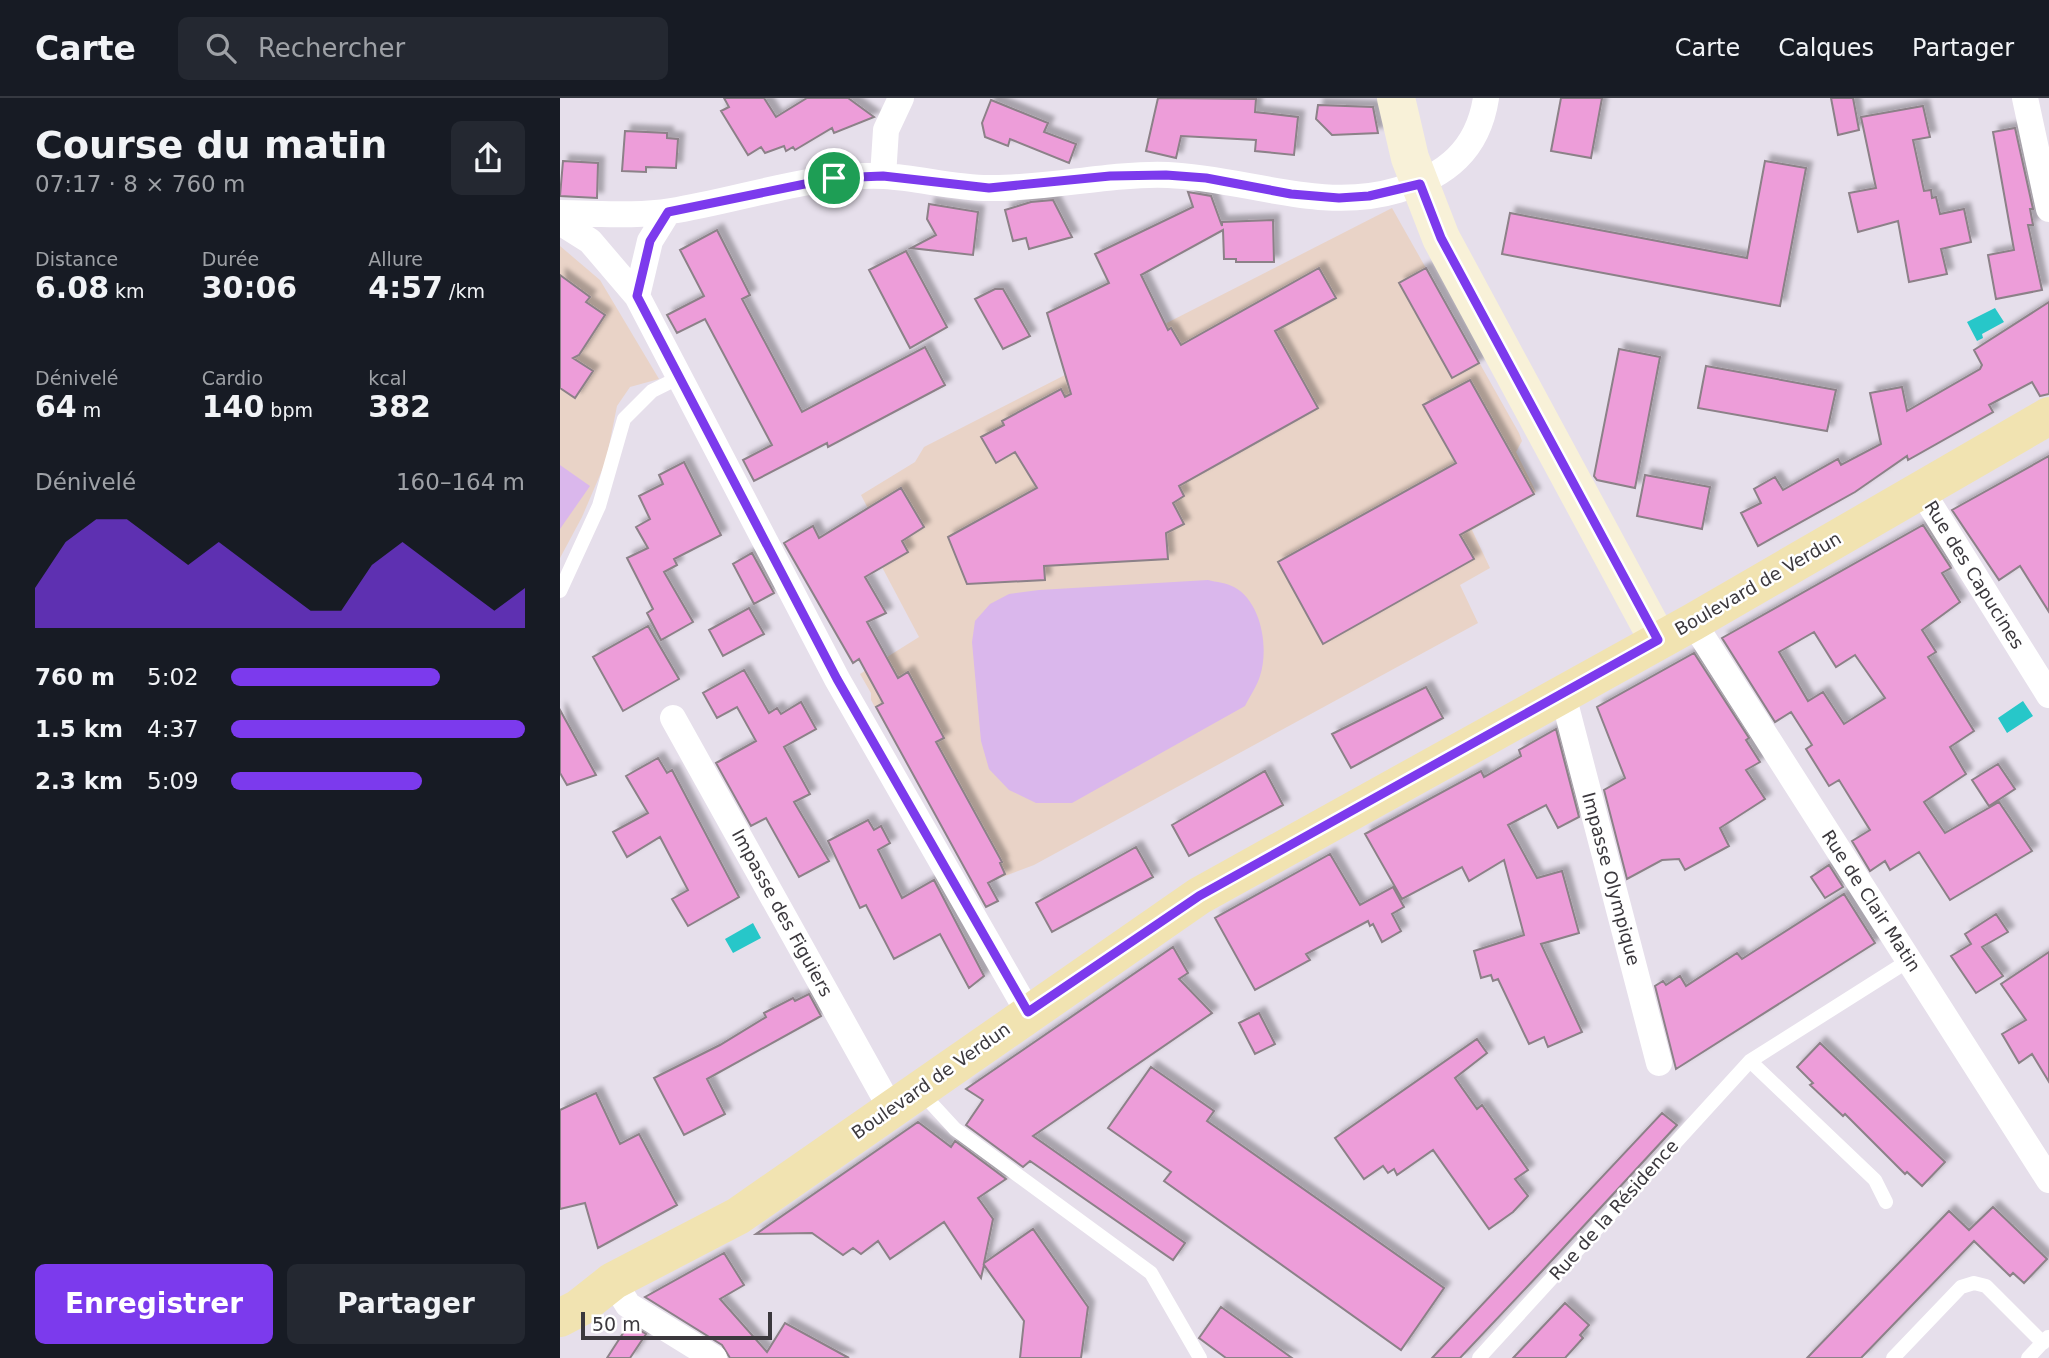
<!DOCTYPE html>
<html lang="fr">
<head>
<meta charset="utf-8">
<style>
  :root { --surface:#171b24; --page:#242831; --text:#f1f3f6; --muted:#9ea1a6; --line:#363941; --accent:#7c3aed }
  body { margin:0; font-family:"DejaVu Sans",sans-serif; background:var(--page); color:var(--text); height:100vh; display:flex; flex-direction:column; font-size:26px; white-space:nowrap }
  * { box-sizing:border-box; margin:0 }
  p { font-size:23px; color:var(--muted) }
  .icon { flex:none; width:38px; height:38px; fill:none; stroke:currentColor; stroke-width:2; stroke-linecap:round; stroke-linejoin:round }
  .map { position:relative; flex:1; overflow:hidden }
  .side { display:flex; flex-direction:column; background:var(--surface); width:560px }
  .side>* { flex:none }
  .scale { position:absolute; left:21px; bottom:18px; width:191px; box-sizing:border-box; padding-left:7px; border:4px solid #3b383d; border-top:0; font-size:19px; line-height:24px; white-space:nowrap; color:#3b383d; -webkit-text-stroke:5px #fff; paint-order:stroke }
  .pin { position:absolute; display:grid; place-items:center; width:60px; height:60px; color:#fff; margin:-30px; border:4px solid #fff; border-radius:50%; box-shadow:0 2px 7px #0007 }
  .round { display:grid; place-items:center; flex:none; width:74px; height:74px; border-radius:10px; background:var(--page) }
  .overview { display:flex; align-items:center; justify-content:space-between; height:119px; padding:0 35px }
  h1 { font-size:38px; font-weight:700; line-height:52px }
  .figures { display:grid; grid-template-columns:repeat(3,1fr); gap:10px; height:119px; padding:7px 35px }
  .figures div { display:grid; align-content:center }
  .figures b { font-size:30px; font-weight:700 }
  .figures small { font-size:19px; font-weight:400 }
  .figures p { font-size:19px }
  .chart { height:196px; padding:14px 35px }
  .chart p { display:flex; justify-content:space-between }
  .chart svg { width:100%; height:126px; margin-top:7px; fill:var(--accent); opacity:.7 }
  .primary-button { display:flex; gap:14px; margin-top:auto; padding:14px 35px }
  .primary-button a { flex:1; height:80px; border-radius:10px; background:var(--accent); color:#fff; font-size:28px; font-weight:700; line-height:80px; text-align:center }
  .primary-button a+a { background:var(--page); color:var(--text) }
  ul { padding:0 35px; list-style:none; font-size:23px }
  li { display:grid; grid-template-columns:112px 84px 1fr; align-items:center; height:52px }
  li i { height:18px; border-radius:9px; background:var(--accent) }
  header { display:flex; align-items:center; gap:42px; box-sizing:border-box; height:98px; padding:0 35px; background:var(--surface); border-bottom:2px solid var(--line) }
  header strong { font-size:33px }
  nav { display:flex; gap:38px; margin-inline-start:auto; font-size:24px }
  .search { width:490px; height:63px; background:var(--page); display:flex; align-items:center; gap:18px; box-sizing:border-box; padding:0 24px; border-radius:10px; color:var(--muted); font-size:26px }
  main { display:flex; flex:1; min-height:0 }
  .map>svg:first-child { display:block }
  .education { fill:#e9d3c7 }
  .green { fill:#dab7ec }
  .water { fill:#27c7c9 }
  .building { fill:#ed9dd9; stroke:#8c8188; stroke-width:2; fill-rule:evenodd; filter:url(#shadow) }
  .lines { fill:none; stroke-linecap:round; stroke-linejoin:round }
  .lane { stroke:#fff; stroke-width:14 }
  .street { stroke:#fff; stroke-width:26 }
  .secondary { stroke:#f8f1d8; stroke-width:38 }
  .primary { stroke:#f1e3b1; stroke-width:38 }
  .route-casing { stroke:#fff; stroke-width:14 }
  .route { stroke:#7c3aed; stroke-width:9 }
  .labels { text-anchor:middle; stroke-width:5; stroke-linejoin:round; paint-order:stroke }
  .street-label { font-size:18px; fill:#3b383d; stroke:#fff }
</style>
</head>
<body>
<header>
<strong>Carte</strong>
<div class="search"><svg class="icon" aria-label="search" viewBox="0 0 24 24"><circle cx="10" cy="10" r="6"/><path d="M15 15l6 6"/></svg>Rechercher</div>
<nav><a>Carte</a><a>Calques</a><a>Partager</a></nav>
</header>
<main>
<section class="side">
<div class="overview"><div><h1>Course du matin</h1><p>07:17 · 8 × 760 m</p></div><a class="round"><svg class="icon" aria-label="share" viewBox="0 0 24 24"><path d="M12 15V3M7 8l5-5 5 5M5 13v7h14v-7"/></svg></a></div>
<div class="figures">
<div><p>Distance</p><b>6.08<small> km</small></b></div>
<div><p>Durée</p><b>30:06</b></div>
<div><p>Allure</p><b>4:57<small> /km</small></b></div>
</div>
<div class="figures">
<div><p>Dénivelé</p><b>64<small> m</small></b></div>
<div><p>Cardio</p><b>140<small> bpm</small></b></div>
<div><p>kcal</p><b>382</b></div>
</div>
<div class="chart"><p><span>Dénivelé</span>160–164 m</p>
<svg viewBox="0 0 160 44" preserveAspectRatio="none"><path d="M0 44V30L10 14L20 6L30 6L40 14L50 22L60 14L70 22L80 30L90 38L100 38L110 22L120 14L130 22L140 30L150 38L160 30V44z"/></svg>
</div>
<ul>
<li><b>760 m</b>5:02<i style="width:71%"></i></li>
<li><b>1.5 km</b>4:37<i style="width:100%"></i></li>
<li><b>2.3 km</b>5:09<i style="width:65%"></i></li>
</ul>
<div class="primary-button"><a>Enregistrer</a><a>Partager</a></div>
</section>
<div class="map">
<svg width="1489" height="1260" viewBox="0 0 1489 1260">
  <defs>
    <filter id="shadow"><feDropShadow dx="6" dy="-6" stdDeviation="2" flood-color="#0004"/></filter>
  </defs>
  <rect width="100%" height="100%" fill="#e6dfeb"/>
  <!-- education -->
  <path class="education" d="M832,110L959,335L962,343L956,354L976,394L912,432L930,470L900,487L918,525L474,767L416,789L311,602V595L300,576L359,539L305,437L318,430L301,397L355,364L364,349Z
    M0,148L40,182L99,281L70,289L57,308L46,363L22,419L0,460Z"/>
  <!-- green -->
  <path class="green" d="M0,367L30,388L0,431Z
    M648,482C656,484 667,485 674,489C702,504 709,551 700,578C697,588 690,598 685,608L512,705H476L449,692L429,671L421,643L412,544L415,523L430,506L449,496L479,492Z"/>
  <!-- water -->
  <path class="water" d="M1435,210L1444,224L1422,236L1423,240L1417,243L1407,224Z
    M1463,603L1473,618L1447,635L1438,620Z
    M193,825L201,840L173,855L165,841Z"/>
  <!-- building -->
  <path class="building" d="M164,0H204L216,19L247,0H288L314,19L274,35L272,30L235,52L233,49L226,53L224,48L205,55L201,49L188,57L161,13L169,9Z
    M598,0L696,1L695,14L738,19L734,57L695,53L696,42L621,38L616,60L586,53Z
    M1001,0H1042L1031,60L991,53Z
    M1271,0H1293L1299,32L1278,37Z
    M431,2L488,25L484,34L516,46L509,65L450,41L448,48L425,39L422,25Z
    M758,7L813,9L818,35L772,37L756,21Z
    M1363,8L1370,39L1353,42L1364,93L1371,92L1372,100L1376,99L1380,116L1404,111L1411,144L1381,151L1387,176L1349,184L1338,123L1298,134L1289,95L1316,90L1301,19Z
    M1455,30L1473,111H1470L1473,127H1468L1482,192L1436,201L1428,157L1454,152L1433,34Z
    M65,33L107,35V40L118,41L116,70L86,69V74L62,73Z
    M3,63L38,65L37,100L0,98Z
    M1205,63L1246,70L1220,208L942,156L950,115L1187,160Z
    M628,94L651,98L662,128V124L713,122L714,164H676V161H664L663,132L581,177L608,232L611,230L621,247L759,170L776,200L715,233L758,310L619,388L624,398L613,405L624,426L606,435L608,461L484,468L485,482L407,486L388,439L477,390L455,354L436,365L421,339L444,327L442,323L501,291L505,299L511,296L487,215L549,185L535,156L633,109Z
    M493,102L512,139L469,151L466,140L453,143L445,112L471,104Z
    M369,106L418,114L413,157L351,150L376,137L367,121Z
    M157,132L190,197L182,201L242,314L365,249L385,287L268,349L267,345L194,383L183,362L212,347L145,221L117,235L107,217L144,198L120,152Z
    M346,153L387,229L350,250L309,172Z
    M866,170L919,265L892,280L839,185Z
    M0,177L30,199L26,204L45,217L19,257L13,260L33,273L15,300L0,290Z
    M435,191H443L470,238L443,251L415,201Z
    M1489,204V296L1480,298L1472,284L1429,307L1433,314L1348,362L1347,358L1295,394L1198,448L1181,415L1201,405L1194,391L1215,379L1223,392L1278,361L1281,367L1321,346L1310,295L1342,289L1347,313L1420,271L1422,267L1414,252Z
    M1059,251L1100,259L1075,390L1037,382L1034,378Z
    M1146,268L1276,292L1267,333L1138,310Z
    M910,282L974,396L900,437L914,461L763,546L718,464L896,365L863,307Z
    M1489,358V514L1460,468L1439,482L1392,412Z
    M124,364L161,437L114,461L117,467L104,474L133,524L101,542L87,515L93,511L67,460L88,450L76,429L90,421L79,398L103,386L99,377Z
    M1085,377L1150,389L1142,431L1077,418Z
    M341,390L364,429L342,443L348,454L305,479L326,515L307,524L338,580L348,574L384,640L376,644L442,764L440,765L445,776L428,785L438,803L426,809L316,609L323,605L299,561L293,565L224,445L253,428L259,440Z
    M1363,427L1391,470L1382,475L1400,504L1362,532L1376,554L1368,559L1414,633L1390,649L1406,676L1364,704L1385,735L1439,704L1472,753L1390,802L1359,754L1330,772L1325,763L1310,773L1292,743L1310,732L1279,682L1269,688L1246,651L1252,647L1231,614L1215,624L1162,540ZM1254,534L1276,569L1295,557L1325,600L1284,626L1263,594L1248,603L1219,554Z
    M192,455L214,495L194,506L173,466Z
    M189,510L204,536L163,558L149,532Z
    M88,528L119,581L63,613L33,559Z
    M1134,555L1189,640L1186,642L1200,664L1186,672L1205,701L1160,730L1169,748L1125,772L1119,761L1102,762L1067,781L1044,692L1065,680L1037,609Z
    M184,572L209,615L217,610L221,616L241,604L256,631L224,649L250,696L234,704L269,763L239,779L206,720L191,728L156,665L196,643L177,609L157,620L143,595Z
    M866,589L883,620L791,670L772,636Z
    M0,612L36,677L7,687L0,675Z
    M996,631L1019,719L998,730L986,707L948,727L977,780L1002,773L1019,835L981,846L1022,934L988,949L984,939L969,946L938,881L933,883L931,877L921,880L914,853L964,837L944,762L909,783L902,769L842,801L805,736L921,673L924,679L961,658L959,652Z
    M98,660L107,675L112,672L179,799L128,828L112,801L128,792L100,739L67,759L53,734L88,715L66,678Z
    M1438,666L1455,691L1429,708L1412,682Z
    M705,673L723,707L629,758L612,727Z
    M308,722L314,732L321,728L330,745L318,752L342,800L374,782L424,878L409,890L380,836L334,861L306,807L300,810L268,743Z
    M576,749L593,779L492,834L476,805Z
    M770,756L800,807L833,789L844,809L832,816L841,833L822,844L813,826L810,828L808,823L746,856L750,862L695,892L655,820Z
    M1269,767L1283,789L1265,800L1251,779Z
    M1284,796L1315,845L1116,971L1095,888L1103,883L1106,887L1120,878L1126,888L1177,855L1182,861Z
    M1436,816L1448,834L1422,849L1443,878L1416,895L1391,858L1411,846L1405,836Z
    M613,849L628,875L619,881L652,915L473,1038L625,1145L613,1162L470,1063L463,1069L406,1027L423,1002L406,991Z
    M1489,854V984L1472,956L1459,965L1442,936L1466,922L1441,886Z
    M249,896L261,918L147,981L165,1016L124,1037L94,980L160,947L206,919L204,915L233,900L235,903Z
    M699,915L715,946L695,956L679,925Z
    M917,941L927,955L895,980L917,1011L922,1007L968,1072L955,1081L968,1098L953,1114L929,1131L873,1052L837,1077L834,1071L828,1075L823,1068L804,1081L775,1040Z
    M1260,945L1385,1064L1362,1088L1347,1074L1345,1076L1285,1016L1283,1018L1250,987L1253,985L1237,969Z
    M591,969L654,1013L647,1023L884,1190L841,1252L604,1083L611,1074L548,1030Z
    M36,995L60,1046L79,1036L117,1107L38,1150L25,1105L0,1111V1012Z
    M1102,1015L1117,1027L982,1173L900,1260H872Z
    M358,1024L391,1049L395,1043L446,1081L418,1100L433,1121L424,1165L473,1131L528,1209L521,1260H460L464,1223L424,1167L421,1180L384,1124L330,1161L318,1143L301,1156L293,1150L283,1157L252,1135L196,1136Z
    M1433,1109L1487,1161L1464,1185L1453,1175L1450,1178L1414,1143L1301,1260H1247L1389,1113L1409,1132Z
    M164,1155L184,1187L160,1201L207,1254L225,1225L289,1260H170L162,1247L85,1199Z
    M1005,1205L1029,1227L1020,1237L1023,1240L1005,1260H953Z
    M661,1209L732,1260H666L639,1240Z
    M69,1226L86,1236L70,1260H47Z"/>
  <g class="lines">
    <!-- lane -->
    <path class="lane" d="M0,493L39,408L64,321L92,293L120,279
      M1190,963L1315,1082L1326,1104
      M360,993L395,1031L591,1175L640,1260
      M919,1260L1190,963L1348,863
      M1333,1260L1401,1189L1414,1185L1426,1188L1483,1245
      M1468,1260L1488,1239"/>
    <!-- street -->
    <path class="street" d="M1465,0L1489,111
      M323,78L326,32L341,0
      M0,115C36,115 75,119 111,113C181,102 253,75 324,78C359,80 394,90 429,90C489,91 548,75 608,77C685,80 761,115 838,92C886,78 918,52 926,0
      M0,124L30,143L77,198L277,581L468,914
      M77,198L90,143L108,114
      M1361,392L1489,597
      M1133,524L1489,1082
      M1003,597L1099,965
      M113,620L331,1011
      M53,1183L68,1207L154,1260"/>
    <!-- secondary -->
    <path class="secondary" d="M836,0L850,60L881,140L1098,542"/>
    <!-- primary -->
    <path class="primary" d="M0,1220L19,1210L53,1183L178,1118L639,798L1133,524L1489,318"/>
  </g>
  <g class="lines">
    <defs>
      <path id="route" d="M606,77L646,80L731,96L779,100L809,98L860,86L881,140L1098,542L639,798L468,914L277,581L77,198L90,143L108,114L274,80L323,78L429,90L550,78Z"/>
    </defs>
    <!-- route casing -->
    <use href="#route" class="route-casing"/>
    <!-- route -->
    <use href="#route" class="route"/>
  </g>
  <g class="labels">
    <!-- street labels -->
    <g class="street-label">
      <text transform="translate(1414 477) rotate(58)" y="6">Rue des Capucines</text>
      <text transform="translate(1198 486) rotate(-30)" y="6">Boulevard de Verdun</text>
      <text transform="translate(1051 781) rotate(75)" y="6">Impasse Olympique</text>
      <text transform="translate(1311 803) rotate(57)" y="6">Rue de Clair Matin</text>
      <text transform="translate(222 815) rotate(61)" y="6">Impasse des Figuiers</text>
      <text transform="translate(371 983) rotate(-35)" y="6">Boulevard de Verdun</text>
      <text transform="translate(1054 1112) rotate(-48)" y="6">Rue de la Résidence</text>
    </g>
  </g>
</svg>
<div class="scale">50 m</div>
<div class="pin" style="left:274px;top:80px;background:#1e9e55"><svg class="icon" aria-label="arrive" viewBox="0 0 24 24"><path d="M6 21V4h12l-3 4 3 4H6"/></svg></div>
</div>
</main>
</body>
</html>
